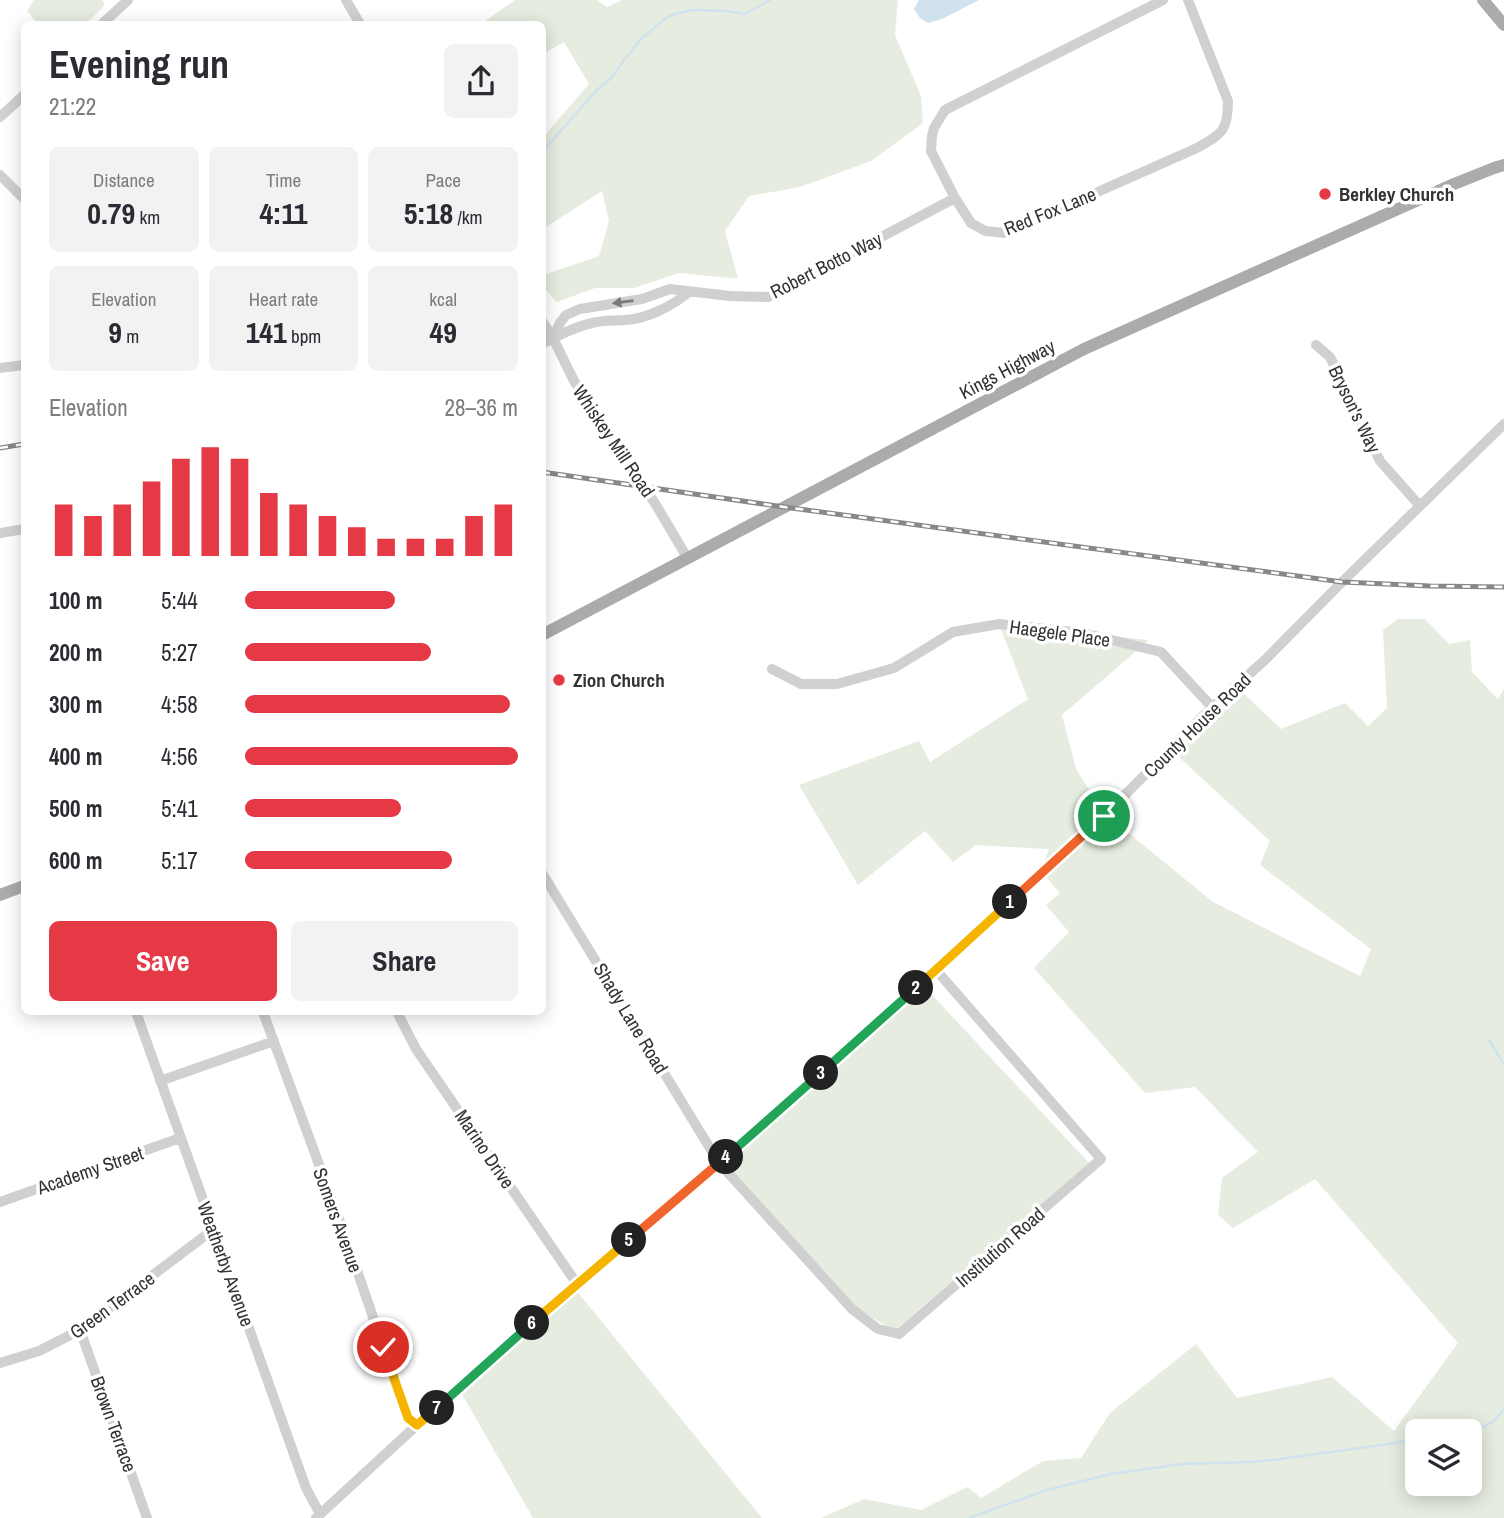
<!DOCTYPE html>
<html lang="en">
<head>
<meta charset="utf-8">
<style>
  :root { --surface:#fff; --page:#f2f2f3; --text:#2b2b33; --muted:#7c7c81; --accent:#e63946 }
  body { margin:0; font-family:"Archivo Narrow",sans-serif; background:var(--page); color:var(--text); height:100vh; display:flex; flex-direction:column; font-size:26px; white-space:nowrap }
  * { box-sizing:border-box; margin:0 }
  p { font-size:23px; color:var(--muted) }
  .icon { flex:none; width:38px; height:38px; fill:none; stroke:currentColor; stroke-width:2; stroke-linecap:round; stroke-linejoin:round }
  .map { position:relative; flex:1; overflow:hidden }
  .details { position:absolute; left:21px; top:21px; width:525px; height:994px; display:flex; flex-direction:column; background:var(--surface); border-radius:10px; box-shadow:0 4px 18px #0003 }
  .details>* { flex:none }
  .fabs { position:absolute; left:1405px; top:1419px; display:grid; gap:14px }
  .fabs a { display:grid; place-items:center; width:77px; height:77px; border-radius:10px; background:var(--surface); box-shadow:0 4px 18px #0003; font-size:35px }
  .pin { position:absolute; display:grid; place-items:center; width:60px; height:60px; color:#fff; margin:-30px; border:4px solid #fff; border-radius:50%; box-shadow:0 2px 7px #0007 }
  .km { position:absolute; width:35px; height:35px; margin:-18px; border-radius:50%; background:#222; color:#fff; font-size:19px; line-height:35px; text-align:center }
  .round { display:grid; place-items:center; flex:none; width:74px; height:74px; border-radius:10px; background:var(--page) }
  .headline { display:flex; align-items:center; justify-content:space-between; height:119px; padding:0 28px }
  h1 { font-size:38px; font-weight:800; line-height:52px }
  .stats { display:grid; grid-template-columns:repeat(3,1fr); gap:10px; height:119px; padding:7px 28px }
  .stats div { display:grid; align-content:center; border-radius:10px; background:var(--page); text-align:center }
  .stats b { font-size:30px; font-weight:800 }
  .stats small { font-size:19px; font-weight:400 }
  .stats p { font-size:19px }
  .chart { height:196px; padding:14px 28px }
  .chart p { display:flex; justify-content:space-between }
  .chart svg { width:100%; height:126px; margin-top:7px; stroke:var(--accent); stroke-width:6 }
  .action { display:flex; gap:14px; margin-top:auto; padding:14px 28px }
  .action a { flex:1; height:80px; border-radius:10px; background:var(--accent); color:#fff; font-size:28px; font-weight:800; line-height:80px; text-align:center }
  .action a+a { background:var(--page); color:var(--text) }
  ul { padding:0 28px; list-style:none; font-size:23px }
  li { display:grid; grid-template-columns:112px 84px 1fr; align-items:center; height:52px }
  li i { height:18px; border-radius:9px; background:var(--accent) }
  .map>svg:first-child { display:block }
  .green { fill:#e6ecdf; fill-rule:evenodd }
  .water { fill:#cfe2ee }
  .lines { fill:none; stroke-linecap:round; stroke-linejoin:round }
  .stream { stroke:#cfe2ee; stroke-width:2.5 }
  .minor { stroke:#d0d0d0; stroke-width:10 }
  .major { stroke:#ababab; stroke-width:12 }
  .rail-casing { stroke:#888; stroke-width:5 }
  .rail { stroke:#fff; stroke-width:2.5; stroke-dasharray:8; stroke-linecap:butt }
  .oneway { fill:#7a7a7a }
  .split-1-casing { stroke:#fff; stroke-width:14 }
  .split-2-casing { stroke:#fff; stroke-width:14 }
  .split-3-casing { stroke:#fff; stroke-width:14 }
  .split-4-casing { stroke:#fff; stroke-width:14 }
  .split-5-casing { stroke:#fff; stroke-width:14 }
  .split-6-casing { stroke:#fff; stroke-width:14 }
  .split-7-casing { stroke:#fff; stroke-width:14 }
  .split-8-casing { stroke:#fff; stroke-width:14 }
  .split-1 { stroke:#f0652b; stroke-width:9 }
  .split-2 { stroke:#f5b400; stroke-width:9 }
  .split-3 { stroke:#22a559; stroke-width:9 }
  .split-4 { stroke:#22a559; stroke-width:9 }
  .split-5 { stroke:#f0652b; stroke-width:9 }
  .split-6 { stroke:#f5b400; stroke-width:9 }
  .split-7 { stroke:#22a559; stroke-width:9 }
  .split-8 { stroke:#f5b400; stroke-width:9 }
  .poi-dot { fill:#e63946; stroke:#fff; stroke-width:2.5 }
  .labels { text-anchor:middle; stroke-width:7; stroke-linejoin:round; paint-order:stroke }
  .poi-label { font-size:19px; font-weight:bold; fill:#333; stroke:#fff; text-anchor:start }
  .street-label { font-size:19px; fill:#333; stroke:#fff }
</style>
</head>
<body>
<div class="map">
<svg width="1504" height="1518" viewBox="0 0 1504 1518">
  <rect width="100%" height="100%" fill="#fff"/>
  <!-- green -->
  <path class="green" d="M34,0H102L105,5L86,24H38L27,11Z
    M515,0H597L607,7L622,0H898L895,35L921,96L923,123L871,161L800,187L749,196L725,231L738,279L679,273L634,288H595L557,302L543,287V275L599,256L609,221L602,191L543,229V137L589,84L564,42L543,54L542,24H481Z
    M1398,619H1425L1449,644L1470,640L1472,672L1498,699L1504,689V1518H821L864,1499L921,1510L967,1487L981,1498L1043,1461L1081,1458L1110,1413L1196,1344L1237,1398L1332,1377L1394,1431L1458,1343L1315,1179L1233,1228L1218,1215L1222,1178L1258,1152L1195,1087L1145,1093L1034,968L1069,932L1046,905L1060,893L1041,871L1049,849L976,845L953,862L925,831L858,885L799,785L919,741L930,762L1028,699L999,624L1149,640L1062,715L1076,769L1104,813L1213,902L1360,976L1371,949L1260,865L1270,841L1169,748L1235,685L1281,729L1345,703L1368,726L1387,708L1383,630ZM1418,1432H1470V1484H1418Z
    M921,983L1089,1163L894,1331L852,1305L731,1172L735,1169L734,1152Z
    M575,1289L762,1518H533L459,1389Z"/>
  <!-- water -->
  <path class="water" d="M919,0H979L942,19L928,23L920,18L914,9Z"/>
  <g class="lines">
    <!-- stream -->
    <path class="stream" d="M542,152L596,91L613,76L624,60L641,39L667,17L678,13L692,10L727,11L745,14L770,0
      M1489,1040L1504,1064
      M1466,1432L1479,1429L1494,1421L1504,1409
      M969,1518L1047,1490L1111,1474L1182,1464L1249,1462L1273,1460L1382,1445L1418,1439"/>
    <!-- minor -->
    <path class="minor" d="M346,0L360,24
      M1163,0L945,110L934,128L932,136L931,151L955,198L971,223L985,231L1005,233L1197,148C1221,134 1228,132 1228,101L1188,0
      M102,24L128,0
      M0,117L24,95
      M0,175L24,199
      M542,321L553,338L574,381L656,505L688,559
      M553,338L560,323L566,315L580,309L642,299L670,289L730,296L768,297L955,198
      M542,344C556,336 578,326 592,323C603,320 614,321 625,320C647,319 672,306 689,292
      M1316,345L1330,357L1380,461L1420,506
      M0,368L24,365
      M0,533L24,529
      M772,669L801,684H837L894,668L953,632L999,624L1083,633L1161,652L1212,707
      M542,873L719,1163L852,1309L878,1329L899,1334L1101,1159L936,970
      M136,1012L306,1488L320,1514
      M263,1012L343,1230L408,1418L417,1425
      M397,1012L416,1049L577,1284
      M160,1081L274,1041
      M0,1202L180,1138
      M80,1330L147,1518
      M0,1363L39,1351L80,1330L214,1229
      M316,1518L417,1425L577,1284L719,1163L915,989L1104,816L1212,707L1265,660L1342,582L1504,424"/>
    <!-- major -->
    <path class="major" d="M1483,0L1504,25
      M542,635L1084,349L1454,184L1494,168L1504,165
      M0,895L24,886"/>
    <defs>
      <path id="rail" d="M0,448L24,444
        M542,472L784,507L1342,582L1430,586L1504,587"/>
    </defs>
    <!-- rail casing -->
    <use href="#rail" class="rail-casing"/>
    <!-- rail -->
    <use href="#rail" class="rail"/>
  </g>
  <!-- one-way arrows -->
  <defs><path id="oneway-solid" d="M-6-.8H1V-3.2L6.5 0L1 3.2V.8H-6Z" transform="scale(1.75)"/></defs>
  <use class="oneway" href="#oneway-solid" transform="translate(623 302) rotate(173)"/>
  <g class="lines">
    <defs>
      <path id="split-1" d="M1010,902L1104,816"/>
      <path id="split-2" d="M916,988L1010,902"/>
      <path id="split-3" d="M821,1073L916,988"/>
      <path id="split-4" d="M726,1157L821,1073"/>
      <path id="split-5" d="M629,1240L726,1157"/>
      <path id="split-6" d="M532,1323L629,1240"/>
      <path id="split-7" d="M437,1408L532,1323"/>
      <path id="split-8" d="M383,1347L408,1418L417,1425L437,1408"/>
    </defs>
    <!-- split-1 casing -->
    <use href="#split-1" class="split-1-casing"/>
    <!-- split-2 casing -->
    <use href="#split-2" class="split-2-casing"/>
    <!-- split-3 casing -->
    <use href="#split-3" class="split-3-casing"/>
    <!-- split-4 casing -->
    <use href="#split-4" class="split-4-casing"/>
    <!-- split-5 casing -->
    <use href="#split-5" class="split-5-casing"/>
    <!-- split-6 casing -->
    <use href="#split-6" class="split-6-casing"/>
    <!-- split-7 casing -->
    <use href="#split-7" class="split-7-casing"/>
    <!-- split-8 casing -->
    <use href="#split-8" class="split-8-casing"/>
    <!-- split-1 -->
    <use href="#split-1" class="split-1"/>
    <!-- split-2 -->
    <use href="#split-2" class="split-2"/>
    <!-- split-3 -->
    <use href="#split-3" class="split-3"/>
    <!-- split-4 -->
    <use href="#split-4" class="split-4"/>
    <!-- split-5 -->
    <use href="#split-5" class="split-5"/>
    <!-- split-6 -->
    <use href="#split-6" class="split-6"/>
    <!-- split-7 -->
    <use href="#split-7" class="split-7"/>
    <!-- split-8 -->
    <use href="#split-8" class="split-8"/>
  </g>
  <!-- markers -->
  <g class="poi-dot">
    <circle cx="1325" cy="194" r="7"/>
    <circle cx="559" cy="680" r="7"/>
  </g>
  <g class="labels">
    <!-- poi labels -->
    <g class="poi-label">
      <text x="1339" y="201">Berkley Church</text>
      <text x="573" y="687">Zion Church</text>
    </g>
    <!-- street labels -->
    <g class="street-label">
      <text transform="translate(1050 211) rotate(-22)" y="7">Red Fox Lane</text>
      <text transform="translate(826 265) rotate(-27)" y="7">Robert Botto Way</text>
      <text transform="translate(1007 369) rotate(-28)" y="7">Kings Highway</text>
      <text transform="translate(1355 409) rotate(64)" y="7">Bryson's Way</text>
      <text transform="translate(614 441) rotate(56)" y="7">Whiskey Mill Road</text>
      <text transform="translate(1060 633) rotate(8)" y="7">Haegele Place</text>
      <text transform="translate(1197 725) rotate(-44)" y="7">County House Road</text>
      <text transform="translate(631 1018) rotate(59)" y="7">Shady Lane Road</text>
      <text transform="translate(485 1149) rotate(56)" y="7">Marino Drive</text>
      <text transform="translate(90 1170) rotate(-19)" y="7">Academy Street</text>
      <text transform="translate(338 1220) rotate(70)" y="7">Somers Avenue</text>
      <text transform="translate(1000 1247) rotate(-41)" y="7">Institution Road</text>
      <text transform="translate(226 1264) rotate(70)" y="7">Weatherby Avenue</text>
      <text transform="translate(112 1305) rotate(-36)" y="7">Green Terrace</text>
      <text transform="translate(114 1424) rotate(70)" y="7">Brown Terrace</text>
    </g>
  </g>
</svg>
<div class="fabs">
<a><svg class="icon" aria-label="layers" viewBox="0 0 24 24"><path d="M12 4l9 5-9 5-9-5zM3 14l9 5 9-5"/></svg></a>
</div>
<div class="pin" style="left:1104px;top:816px;background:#1e9e55"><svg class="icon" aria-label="arrive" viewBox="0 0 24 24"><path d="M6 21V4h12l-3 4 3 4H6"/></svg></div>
<div class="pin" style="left:383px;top:1347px;background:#d93025"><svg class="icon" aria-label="check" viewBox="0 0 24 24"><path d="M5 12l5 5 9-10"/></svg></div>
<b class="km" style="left:1010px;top:902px">1</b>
<b class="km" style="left:916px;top:988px">2</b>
<b class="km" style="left:821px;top:1073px">3</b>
<b class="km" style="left:726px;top:1157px">4</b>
<b class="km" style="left:629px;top:1240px">5</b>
<b class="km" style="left:532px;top:1323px">6</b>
<b class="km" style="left:437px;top:1408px">7</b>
<section class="details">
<div class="headline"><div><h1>Evening run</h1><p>21:22</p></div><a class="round"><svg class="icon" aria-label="share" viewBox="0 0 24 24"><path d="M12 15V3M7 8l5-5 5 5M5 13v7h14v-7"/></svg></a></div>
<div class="stats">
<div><p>Distance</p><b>0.79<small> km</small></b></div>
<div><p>Time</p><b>4:11</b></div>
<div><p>Pace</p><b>5:18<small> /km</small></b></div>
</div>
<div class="stats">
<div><p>Elevation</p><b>9<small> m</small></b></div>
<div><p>Heart rate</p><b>141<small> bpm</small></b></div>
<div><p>kcal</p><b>49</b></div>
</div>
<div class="chart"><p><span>Elevation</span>28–36 m</p>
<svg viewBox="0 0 160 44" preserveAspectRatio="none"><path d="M5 44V26M15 44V30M25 44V26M35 44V18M45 44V10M55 44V6M65 44V10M75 44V22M85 44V26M95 44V30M105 44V34M115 44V38M125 44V38M135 44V38M145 44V30M155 44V26"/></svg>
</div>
<ul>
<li><b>100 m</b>5:44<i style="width:55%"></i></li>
<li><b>200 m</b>5:27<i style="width:68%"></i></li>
<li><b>300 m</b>4:58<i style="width:97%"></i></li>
<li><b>400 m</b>4:56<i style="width:100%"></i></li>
<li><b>500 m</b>5:41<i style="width:57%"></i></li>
<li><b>600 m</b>5:17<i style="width:76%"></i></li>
</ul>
<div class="action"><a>Save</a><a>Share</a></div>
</section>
</div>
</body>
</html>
